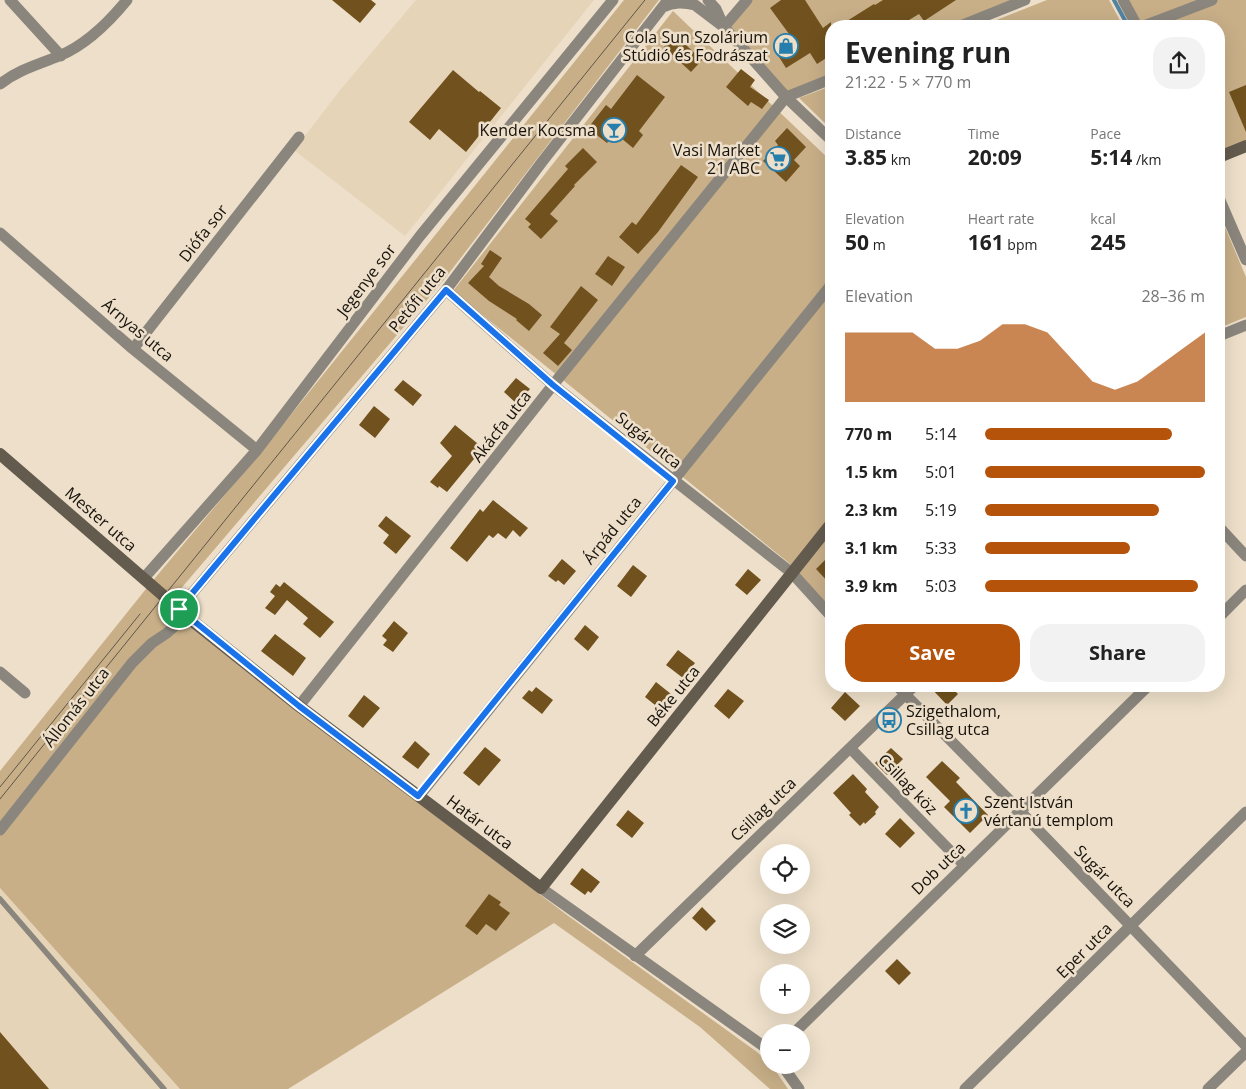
<!DOCTYPE html>
<html lang="en">
<head>
<meta charset="utf-8">
<style>
  :root { --surface:#fff; --page:#f2f2f2; --text:#222; --muted:#767676; --accent:#b45309 }
  body { margin:0; font-family:"Open Sans",sans-serif; background:var(--page); color:var(--text); height:100vh; display:flex; flex-direction:column; font-size:19px; white-space:nowrap }
  * { box-sizing:border-box; margin:0 }
  p { font-size:16px; color:var(--muted) }
  .icon { flex:none; width:28px; height:28px; fill:none; stroke:currentColor; stroke-width:2; stroke-linecap:round; stroke-linejoin:round }
  .map { position:relative; flex:1; overflow:hidden }
  .side { position:absolute; left:825px; top:20px; width:400px; height:672px; display:flex; flex-direction:column; background:var(--surface); border-radius:20px; box-shadow:0 5px 20px #0002 }
  .side>* { flex:none }
  .buttons { position:absolute; left:760px; top:844px; display:grid; gap:10px }
  .buttons a { display:grid; place-items:center; width:50px; height:50px; border-radius:50%; background:var(--surface); box-shadow:0 5px 20px #0002; font-size:25px }
  .pin { position:absolute; display:grid; place-items:center; width:42px; height:42px; color:#fff; margin:-21px; border:2px solid #fff; border-radius:50%; box-shadow:0 1px 5px #0007 }
  .round { display:grid; place-items:center; flex:none; width:52px; height:52px; border-radius:20px; background:var(--page) }
  .head { display:flex; align-items:center; justify-content:space-between; height:85px; padding:0 20px }
  h1 { font-size:28px; font-weight:700; line-height:38px }
  .stats { display:grid; grid-template-columns:repeat(3,1fr); gap:8px; height:85px; padding:5px 20px }
  .stats div { display:grid; align-content:center }
  .stats b { font-size:21px; font-weight:700 }
  .stats small { font-size:14px; font-weight:400 }
  .stats p { font-size:14px }
  .chart { height:140px; padding:10px 20px }
  .chart p { display:flex; justify-content:space-between }
  .chart svg { width:100%; height:90px; margin-top:5px; fill:var(--accent); opacity:.7 }
  .primary-button { display:flex; gap:10px; margin-top:auto; padding:10px 20px }
  .primary-button a { flex:1; height:58px; border-radius:20px; background:var(--accent); color:#fff; font-size:20px; font-weight:700; line-height:58px; text-align:center }
  .primary-button a+a { background:var(--page); color:var(--text) }
  ul { padding:0 20px; list-style:none; font-size:16px }
  li { display:grid; grid-template-columns:80px 60px 1fr; align-items:center; height:38px }
  li i { height:12px; border-radius:6px; background:var(--accent) }
  .map>svg:first-child { display:block }
  .built { fill:#e6d4b8 }
  .green { fill:#c8af88 }
  .lines { fill:none; stroke-linecap:round; stroke-linejoin:round }
  .stream { stroke:#5284a2; stroke-width:4 }
  .building { fill:#71521e }
  .lane { stroke:#8b867d; stroke-width:5.5 }
  .street { stroke:#8b867d; stroke-width:11 }
  .secondary { stroke:#635b4e; stroke-width:12 }
  .tram { stroke:#5e564a; stroke-width:1 }
  .route-casing { stroke:#fff; stroke-width:10 }
  .route { stroke:#1a73e8; stroke-width:6 }
  .labels { text-anchor:middle; stroke-width:5; stroke-linejoin:round; paint-order:stroke }
  .poi-label { font-size:16px; fill:#17120b; stroke:#eddfc9; text-anchor:end }
  .street-label { font-size:16px; fill:#17120b; stroke:#eddfc9 }
</style>
</head>
<body>
<div class="map">
<svg width="1246" height="1089" viewBox="0 0 1246 1089">
  <rect width="100%" height="100%" fill="#eddfc9"/>
  <!-- built -->
  <path class="built" d="M416,0H594L405,236L294,150L341,89Z
    M0,888L73,969L180,1089H0Z"/>
  <!-- green -->
  <path class="green" d="M624,0H659L443,281L167,605L295,709L567,915L757,1052L769,1063V1065L773,1067L788,1089H770L700,1027L554,923L288,1089H180L0,888V771L150,584L265,447Z
    M746,0H1014L952,26H831V78L786,97L726,24Z
    M1047,0H1109L1123,26H981Z
    M1123,0H1246V146L1219,157V26H1137Z
    M673,11L831,161V608L789,563L453,291Z
    M831,86V129L799,98Z
    M1219,213L1246,277V317L1219,328Z"/>
  <g class="lines">
    <!-- stream -->
    <path class="stream" d="M1114,0L1128,26"/>
  </g>
  <!-- building -->
  <path class="building" d="M332,0H371L376,4L360,23Z
    M781,0H805L823,28L831,22V55L817,64L810,53L786,68L774,49L792,38L770,8Z
    M883,0H956L924,21L919,14L899,26L897,22L890,26H839L874,4L875,5Z
    M678,31L690,43L687,46L702,60L691,72L664,47Z
    M741,69L755,80L750,87L769,100L762,109L751,102L748,106L726,87Z
    M453,70L479,92L480,91L501,108L466,152L439,129L430,140L409,122Z
    M637,75L665,97L639,131L643,135L633,148L615,133L607,143L588,128L606,105L611,109Z
    M1246,85V132L1229,92Z
    M787,128L806,147L794,160L800,166L786,182L763,161L778,145L775,141Z
    M583,148L597,162L574,185L575,186L550,214L558,221L541,239L528,227L531,224L525,219L568,169L565,166Z
    M681,165L698,177L658,232L638,254L619,237L632,222L636,225Z
    M490,250L502,258L489,277L499,286L529,304L542,315L529,331L516,320L517,319L489,301L468,283L484,266L481,264Z
    M608,256L625,267L612,286L595,274Z
    M581,286L598,300L564,343L572,350L558,366L543,353L560,334L550,327Z
    M516,378L530,389L517,404L504,392Z
    M403,380L422,395L413,406L394,390Z
    M374,406L390,419L375,438L359,425Z
    M455,425L483,448L447,492L439,486L438,488L430,482L452,456L440,443Z
    M493,500L528,528L520,537L513,530L506,539L498,533L493,538L489,535L467,562L450,548L480,509L483,512Z
    M386,516L411,536L396,554L383,543L389,535L378,526Z
    M831,554V585L816,569Z
    M562,559L576,571L564,585L558,580L556,582L548,576Z
    M633,565L647,576L631,597L617,586Z
    M748,569L761,580L747,595L735,585Z
    M284,582L334,622L320,638L303,624L308,618L287,600L275,615L265,608L275,596L270,592L276,584L280,587Z
    M394,621L408,633L393,652L383,645L387,640L382,636Z
    M585,625L599,637L588,651L574,639Z
    M275,634L306,658L293,676L261,651Z
    M678,650L695,663L683,678L666,665Z
    M656,682L671,694L660,709L645,697Z
    M929,686H962L956,692L958,694L947,705Z
    M536,687L553,700L542,714L522,698L529,690L532,692Z
    M728,689L744,701L729,719L714,706Z
    M845,692L860,706L845,721L831,708Z
    M364,695L380,708L363,728L348,716Z
    M415,741L430,754L418,769L402,757Z
    M485,747L501,760L479,786L463,773Z
    M891,748L903,759L887,775L875,763Z
    M942,761L960,778L956,782L988,815L970,833L944,807L950,801L926,777Z
    M853,774L867,789L865,792L879,807L875,812L876,814L865,824L864,822L860,826L849,815L851,813L833,793Z
    M628,810L644,823L632,838L616,825Z
    M900,818L915,833L900,848L885,834Z
    M582,868L600,882L591,893L588,891L585,895L570,884Z
    M489,894L501,902L499,905L510,913L496,931L486,924L477,935L465,926Z
    M702,907L716,921L706,931L692,918Z
    M897,959L911,973L899,985L885,971Z
    M0,1032L49,1089H0Z"/>
  <g class="lines">
    <!-- lane -->
    <path class="lane" d="M0,899L164,1089"/>
    <!-- street -->
    <path class="street" d="M10,0L61,56
      M708,0L716,9L723,25
      M1123,0L1137,26
      M663,7C674,2 683,2 695,5L724,27L786,97L831,140
      M960,26L1025,0
      M1144,26L1212,0
      M724,27L747,0
      M0,84C20,69 37,65 59,56C86,45 109,22 127,0
      M1219,198L1246,260
      M0,233L133,349L257,450
      M446,290L553,385L792,573L831,616
      M1219,336L1246,325
      M133,349L299,137
      M1219,527L1246,556
      M144,578L257,450L420,236L613,0
      M1219,617L1246,590
      M0,672L25,693
      M897,686L1021,812L1246,1046
      M299,706L553,385L786,97L831,79
      M850,748L964,865
      M419,796L831,285
      M0,830L132,663L152,643L167,633L178,623L179,609L446,290L542,162L668,0
      M541,888L769,1050
      M635,956L914,686
      M795,1032C912,916 1031,802 1148,686
      M782,1065L799,1089
      M965,1089L1246,812
      M1208,1089L1246,1052"/>
    <!-- secondary -->
    <path class="secondary" d="M1219,157L1246,146
      M0,454L195,623L299,706L541,888L831,524"/>
    <!-- tram -->
    <path class="tram" d="M0,787L140,614
      M0,799L645,0"/>
  </g>
  <g class="lines">
    <defs>
      <path id="route" d="M446,290L553,385L673,481L418,796L299,706L179,609Z"/>
    </defs>
    <!-- route casing -->
    <use href="#route" class="route-casing"/>
    <!-- route -->
    <use href="#route" class="route"/>
  </g>
  <!-- icons -->
  <defs>
    <symbol id="shop-ring" viewBox="-11 -11 22 22"><circle r="9.5" fill="#eddfc9" stroke="#257eac" stroke-width="1.5"/><path d="M-5-2.5h2.3a2.7 3.5 0 0 1 5.4 0H5L5.5 6h-11ZM-1.5-2.5h3a1.5 2.3 0 0 0-3 0Z" fill="#257eac"/></symbol>
    <symbol id="bar-ring" viewBox="-11 -11 22 22"><circle r="9.5" fill="#eddfc9" stroke="#257eac" stroke-width="1.5"/><path d="M-6-5H6L.8 .8V4.5H3.5V6h-7V4.5H-.8V.8Z" fill="#257eac"/></symbol>
    <symbol id="supermarket-ring" viewBox="-11 -11 22 22"><circle r="9.5" fill="#eddfc9" stroke="#257eac" stroke-width="1.5"/><path d="M-6-5.5h2.5l.6 2H6L4.5 2H-2.5L-4.4-4H-6ZM-1.5 3.2a1.3 1.3 0 1 0 .1 0ZM3 3.2a1.3 1.3 0 1 0 .1 0Z" fill="#257eac"/></symbol>
    <symbol id="bus-ring" viewBox="-11 -11 22 22"><circle r="9.5" fill="#eddfc9" stroke="#257eac" stroke-width="1.5"/><path d="M-5-6H5V4H4V6H2V4H-2V6H-4V4H-5ZM-3.5-4V0h7V-4ZM-3.5 1.2v1.5H-2V1.2ZM2 1.2v1.5H3.5V1.2Z" fill="#257eac"/></symbol>
    <symbol id="church-ring" viewBox="-11 -11 22 22"><circle r="9.5" fill="#eddfc9" stroke="#257eac" stroke-width="1.5"/><path d="M-1.2-6h2.4v3.5h3.3v2.4h-3.3V6h-2.4V-.1h-3.3v-2.4h3.3Z" fill="#257eac"/></symbol>
  </defs>
  <g fill-rule="evenodd">
    <use href="#shop-ring" x="772" y="32" width="28" height="28"/>
    <use href="#bar-ring" x="600" y="116" width="28" height="28"/>
    <use href="#supermarket-ring" x="764" y="145" width="28" height="28"/>
    <use href="#bus-ring" x="875" y="706" width="28" height="28"/>
    <use href="#church-ring" x="952" y="797" width="28" height="28"/>
  </g>
  <g class="labels">
    <!-- poi labels -->
    <g class="poi-label">
      <text x="768" y="43">Cola Sun Szolárium<tspan x="768" dy="18">Stúdió és Fodrászat</tspan></text>
      <text x="596" y="136">Kender Kocsma</text>
      <text x="760" y="156">Vasi Market<tspan x="760" dy="18">21 ABC</tspan></text>
      <text x="906" y="717" text-anchor="start">Szigethalom,<tspan x="906" dy="18">Csillag utca</tspan></text>
      <text x="984" y="808" text-anchor="start">Szent István<tspan x="984" dy="18">vértanú templom</tspan></text>
    </g>
    <!-- street labels -->
    <g class="street-label">
      <text transform="translate(203 233) rotate(-52)" y="6">Diófa sor</text>
      <text transform="translate(366 280) rotate(-53)" y="6">Jegenye sor</text>
      <text transform="translate(417 299) rotate(-51)" y="6">Petőfi utca</text>
      <text transform="translate(138 330) rotate(40)" y="6">Árnyas utca</text>
      <text transform="translate(501 426) rotate(-52)" y="6">Akácfa utca</text>
      <text transform="translate(649 440) rotate(39)" y="6">Sugár utca</text>
      <text transform="translate(101 519) rotate(41)" y="6">Mester utca</text>
      <text transform="translate(612 530) rotate(-51)" y="6">Árpád utca</text>
      <text transform="translate(673 696) rotate(-51)" y="6">Béke utca</text>
      <text transform="translate(76 707) rotate(-52)" y="6">Állomás utca</text>
      <text transform="translate(908 784) rotate(46)" y="6">Csillag köz</text>
      <text transform="translate(763 809) rotate(-44)" y="6">Csillag utca</text>
      <text transform="translate(480 822) rotate(37)" y="6">Határ utca</text>
      <text transform="translate(938 868) rotate(-44)" y="6">Dob utca</text>
      <text transform="translate(1105 876) rotate(46)" y="6">Sugár utca</text>
      <text transform="translate(1084 950) rotate(-45)" y="6">Eper utca</text>
    </g>
  </g>
</svg>
<div class="buttons">
<a><svg class="icon" aria-label="locate" viewBox="0 0 24 24"><circle cx="12" cy="12" r="6"/><path d="M12 2v4M12 18v4M2 12h4M18 12h4"/></svg></a>
<a><svg class="icon" aria-label="layers" viewBox="0 0 24 24"><path d="M12 4l9 5-9 5-9-5zM3 14l9 5 9-5"/></svg></a>
<a>+</a>
<a>−</a>
</div>
<div class="pin" style="left:179px;top:609px;background:#1e9e55"><svg class="icon" aria-label="arrive" viewBox="0 0 24 24"><path d="M6 21V4h12l-3 4 3 4H6"/></svg></div>
<section class="side">
<div class="head"><div><h1>Evening run</h1><p>21:22 · 5 × 770 m</p></div><a class="round"><svg class="icon" aria-label="share" viewBox="0 0 24 24"><path d="M12 15V3M7 8l5-5 5 5M5 13v7h14v-7"/></svg></a></div>
<div class="stats">
<div><p>Distance</p><b>3.85<small> km</small></b></div>
<div><p>Time</p><b>20:09</b></div>
<div><p>Pace</p><b>5:14<small> /km</small></b></div>
</div>
<div class="stats">
<div><p>Elevation</p><b>50<small> m</small></b></div>
<div><p>Heart rate</p><b>161<small> bpm</small></b></div>
<div><p>kcal</p><b>245</b></div>
</div>
<div class="chart"><p><span>Elevation</span>28–36 m</p>
<svg viewBox="0 0 160 44" preserveAspectRatio="none"><path d="M0 44V10L10 10L20 10L30 10L40 18L50 18L60 14L70 6L80 6L90 10L100 22L110 34L120 38L130 34L140 26L150 18L160 10V44z"/></svg>
</div>
<ul>
<li><b>770 m</b>5:14<i style="width:85%"></i></li>
<li><b>1.5 km</b>5:01<i style="width:100%"></i></li>
<li><b>2.3 km</b>5:19<i style="width:79%"></i></li>
<li><b>3.1 km</b>5:33<i style="width:66%"></i></li>
<li><b>3.9 km</b>5:03<i style="width:97%"></i></li>
</ul>
<div class="primary-button"><a>Save</a><a>Share</a></div>
</section>
</div>
</body>
</html>
